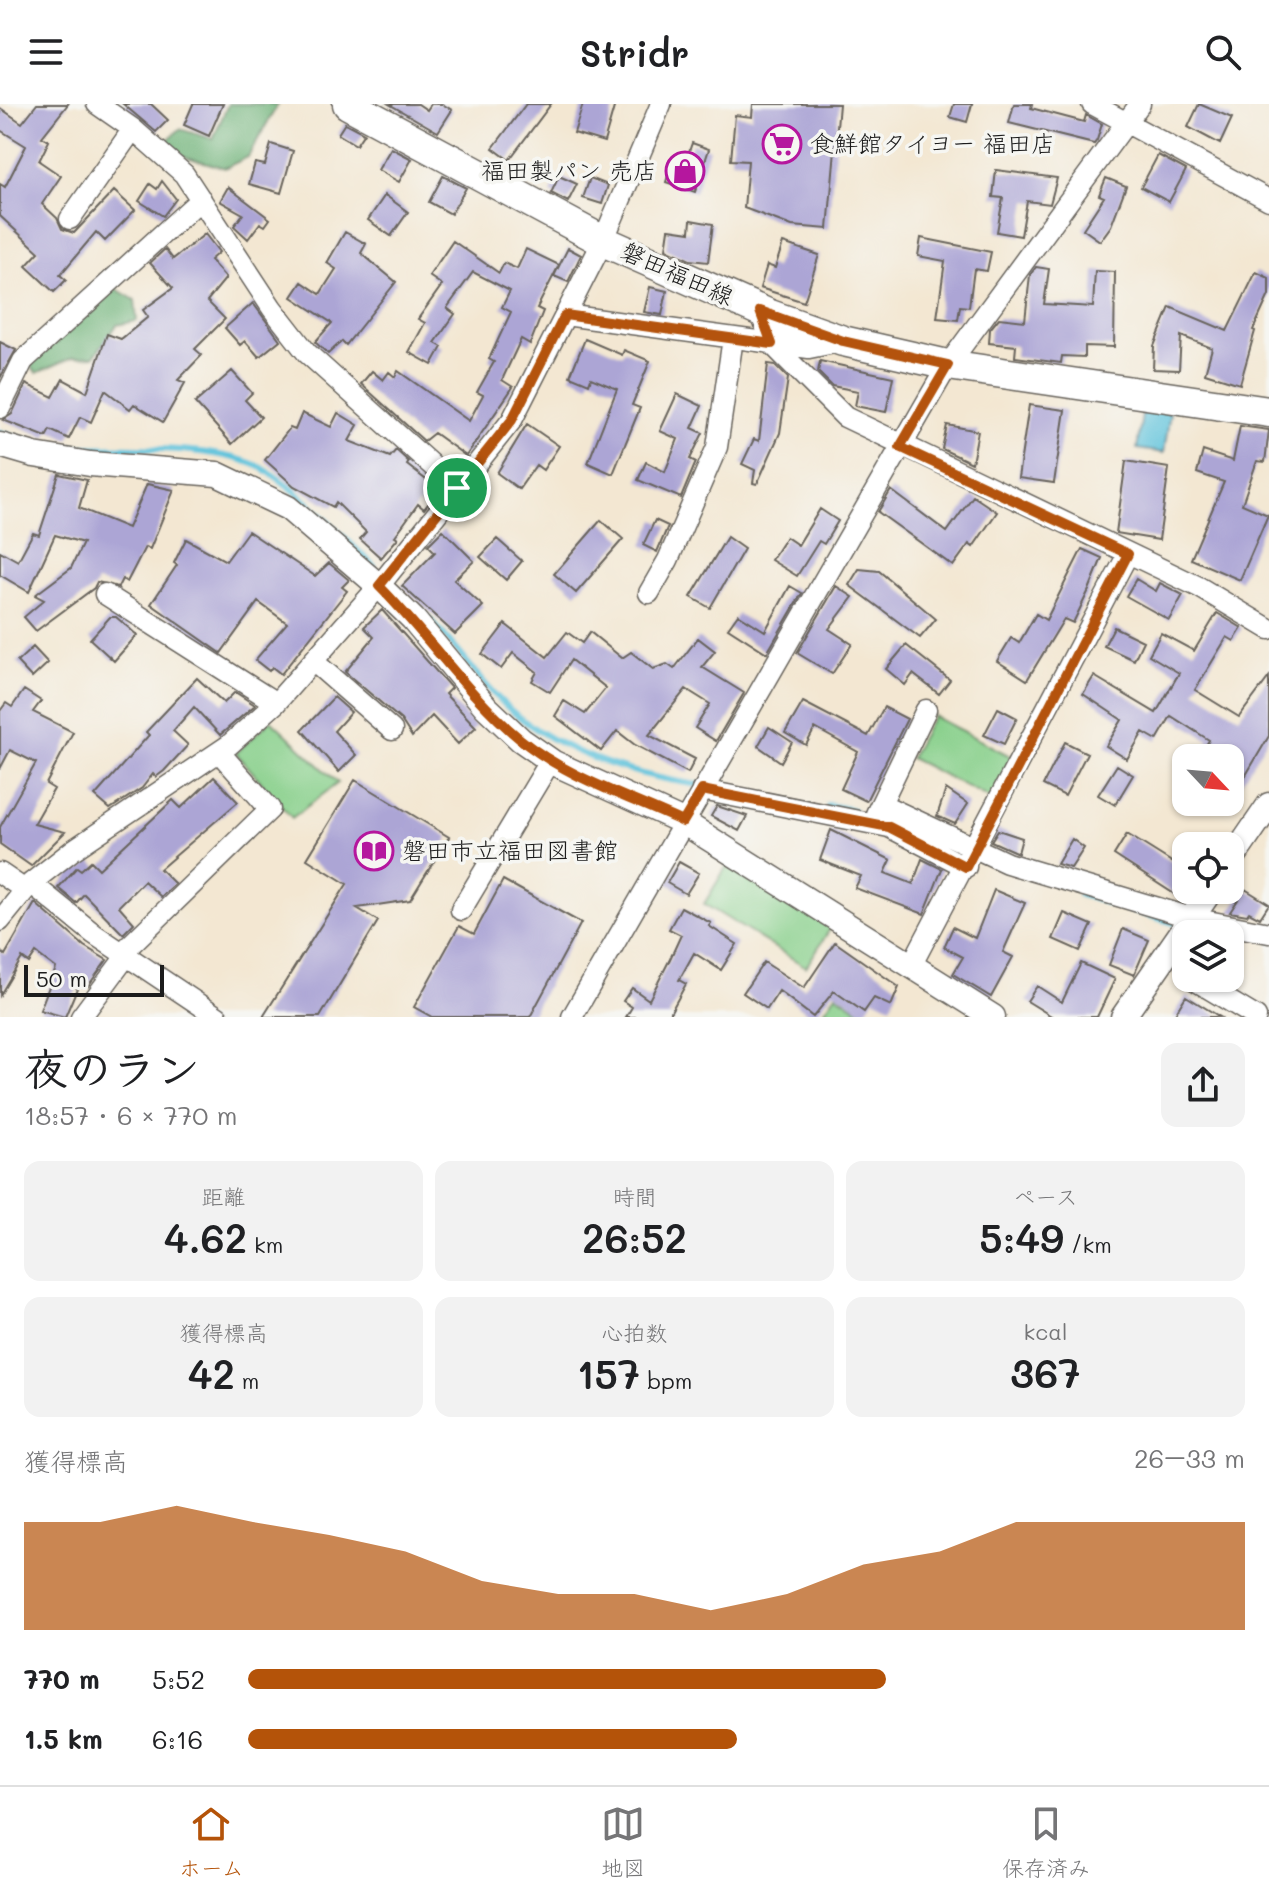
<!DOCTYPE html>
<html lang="ja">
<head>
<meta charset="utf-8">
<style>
  :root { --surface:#fff; --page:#f2f2f2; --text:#202124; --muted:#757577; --line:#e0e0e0; --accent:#b45309 }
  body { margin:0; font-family:Mali,"Klee One",sans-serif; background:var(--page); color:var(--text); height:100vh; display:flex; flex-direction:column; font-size:30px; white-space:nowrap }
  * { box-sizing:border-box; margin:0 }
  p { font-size:26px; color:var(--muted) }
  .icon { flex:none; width:44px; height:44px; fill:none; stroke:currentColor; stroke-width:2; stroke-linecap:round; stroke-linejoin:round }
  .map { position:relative; height:913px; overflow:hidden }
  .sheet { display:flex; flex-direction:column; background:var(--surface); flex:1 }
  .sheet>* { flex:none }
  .needle { width:52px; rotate:116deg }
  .controls { position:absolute; left:1172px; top:640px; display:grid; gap:16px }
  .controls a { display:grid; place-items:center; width:72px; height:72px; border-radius:16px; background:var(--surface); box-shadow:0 2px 6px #0004; font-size:40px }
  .scale { position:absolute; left:24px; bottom:20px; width:140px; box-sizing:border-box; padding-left:8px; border:4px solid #1c1c1c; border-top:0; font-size:22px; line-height:28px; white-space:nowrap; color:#1c1c1c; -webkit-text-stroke:6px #f6f6f2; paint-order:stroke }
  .pin { position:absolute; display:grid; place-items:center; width:68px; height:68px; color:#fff; margin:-34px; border:4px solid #fff; border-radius:50%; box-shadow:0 2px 8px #0007 }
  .round { display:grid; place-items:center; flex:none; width:84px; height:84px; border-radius:16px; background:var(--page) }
  .head { display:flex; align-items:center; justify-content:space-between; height:136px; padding:0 24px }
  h1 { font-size:44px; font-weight:600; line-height:60px }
  .metrics { display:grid; grid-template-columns:repeat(3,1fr); gap:12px; height:136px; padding:8px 24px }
  .metrics div { display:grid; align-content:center; border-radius:16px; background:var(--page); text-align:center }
  .metrics b { font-size:40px; font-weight:600 }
  .metrics small { font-size:22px; font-weight:400 }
  .metrics p { font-size:22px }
  .chart { height:224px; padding:16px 24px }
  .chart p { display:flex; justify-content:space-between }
  .chart svg { width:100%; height:144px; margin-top:8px; fill:var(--accent); opacity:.7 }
  ul { padding:0 24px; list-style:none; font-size:26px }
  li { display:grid; grid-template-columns:128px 96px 1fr; align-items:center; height:60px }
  li i { height:20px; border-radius:10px; background:var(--accent) }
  header { display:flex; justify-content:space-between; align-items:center; height:104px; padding:0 24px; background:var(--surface); font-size:36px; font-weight:600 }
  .dock { display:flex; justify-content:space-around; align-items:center; height:112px; border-top:2px solid var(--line); background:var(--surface); font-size:22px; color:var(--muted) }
  .dock a { display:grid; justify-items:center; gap:4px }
  .dock .on { color:var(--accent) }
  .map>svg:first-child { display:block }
  .green { fill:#89d08c; stroke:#527654; stroke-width:2 }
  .forest { fill:#6eb278; stroke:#45674a; stroke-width:2 }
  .water { fill:#5dc2db; stroke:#3c6f7c; stroke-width:2 }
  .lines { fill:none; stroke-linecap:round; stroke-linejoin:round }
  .stream { stroke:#5dc2db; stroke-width:6 }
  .building { fill:#aca5d5 }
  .minor-casing { stroke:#67635c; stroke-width:23 }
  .tertiary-casing { stroke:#67635c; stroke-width:27 }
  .primary-casing { stroke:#67635c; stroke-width:33 }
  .minor { stroke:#fff; stroke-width:20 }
  .tertiary { stroke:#fff; stroke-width:24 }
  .primary { stroke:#fff; stroke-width:30 }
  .route-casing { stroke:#fff; stroke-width:16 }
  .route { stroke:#b45309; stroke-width:10 }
  .labels { text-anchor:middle; stroke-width:7; stroke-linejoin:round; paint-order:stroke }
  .poi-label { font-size:24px; fill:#1c1c1c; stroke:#f6f6f2; text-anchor:start }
  .street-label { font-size:24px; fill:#1c1c1c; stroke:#f6f6f2 }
</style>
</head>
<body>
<header><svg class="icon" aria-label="menu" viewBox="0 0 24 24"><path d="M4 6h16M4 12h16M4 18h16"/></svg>Stridr<svg class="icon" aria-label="search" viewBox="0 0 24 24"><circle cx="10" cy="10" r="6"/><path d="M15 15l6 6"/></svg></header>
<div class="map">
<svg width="1269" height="913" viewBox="0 0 1269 913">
  <rect width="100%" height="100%" fill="#f6f6f2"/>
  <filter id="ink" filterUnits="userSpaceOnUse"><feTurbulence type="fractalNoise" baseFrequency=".0125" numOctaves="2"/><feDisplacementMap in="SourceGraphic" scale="16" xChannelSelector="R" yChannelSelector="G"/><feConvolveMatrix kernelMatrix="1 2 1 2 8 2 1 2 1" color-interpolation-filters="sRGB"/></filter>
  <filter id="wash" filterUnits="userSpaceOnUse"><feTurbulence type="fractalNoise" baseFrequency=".006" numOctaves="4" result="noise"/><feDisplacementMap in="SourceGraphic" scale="32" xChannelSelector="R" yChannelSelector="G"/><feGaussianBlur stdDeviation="1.8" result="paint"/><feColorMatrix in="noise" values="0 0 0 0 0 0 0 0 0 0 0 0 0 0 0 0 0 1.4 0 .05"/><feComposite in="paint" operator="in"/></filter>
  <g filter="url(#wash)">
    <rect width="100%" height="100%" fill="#f3e7d2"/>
    <!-- green -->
    <path class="green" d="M933,612L1020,657L999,699L910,654Z
      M271,616L338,679L292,714L236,649Z
      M734,750L837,814L806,863L704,800Z
      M836,890L869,913H820Z"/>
    <!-- forest -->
    <path class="forest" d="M228,0H278L248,53L225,64L176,50L164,39L180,25L213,35Z
      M113,183L135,196L137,217L117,221L94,252L73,253L37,269L28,259Z"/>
    <!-- water -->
    <path class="water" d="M1143,304L1170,308L1164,349L1137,345Z"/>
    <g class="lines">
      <!-- stream -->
      <path class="stream" d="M0,328L34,339
        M53,343C110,345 223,338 269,368C308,394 341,431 374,462
        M420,506C449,533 471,565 498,594C548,646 629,671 699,681
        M828,701L853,706
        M1080,791L1180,821"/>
    </g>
    <g id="blocks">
      <!-- building -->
      <path class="building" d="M37,0H68L42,33L49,37L39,57L61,72L42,100L57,114L62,125L74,129L114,87L135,106L105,137L96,128L60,171L66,176L54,188L26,162L39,148L0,112V80L5,83L26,42L0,26V4L22,19Z
        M123,0H151L168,16L156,28Z
        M193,0H223L209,32L184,21Z
        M389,0H418L427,6L431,0H442L452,6L438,28Z
        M526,0H551L509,56L493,44Z
        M583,0H615L604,38L574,29Z
        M753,0H839L828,125L792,122L744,104L748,57L731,56L735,11L752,13Z
        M954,0H972L967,18L950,13Z
        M1014,0H1032L1031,4L1084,18L1086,11L1102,20L1097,36L1094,40L1009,19Z
        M1199,0L1232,14L1220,40L1188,23Z
        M345,19L364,29L356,41L338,30Z
        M692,39L709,45L695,88L666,78L674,52L686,56Z
        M271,40L293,47L281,89L249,80L255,59L265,61Z
        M391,44L412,55L399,78L378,66Z
        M1158,51L1186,66L1169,98L1141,83Z
        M996,66L1057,74L1050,100L1027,97L1021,132L997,128L1003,94L993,93Z
        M443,72L466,84L451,110L429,98Z
        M559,72L577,80L568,98L551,89Z
        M590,74L608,81L602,100L583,94Z
        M1106,74L1126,82L1111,122L1100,137L1083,125L1104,93L1099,91Z
        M162,77L176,95L163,112L139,97L150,80L157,85Z
        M228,83L270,115L265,122L260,119L248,135L234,122L243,110L220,97Z
        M385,91L408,108L391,132L368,116Z
        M691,116L713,120L708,158L690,156L666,145L669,125L690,128Z
        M345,128L366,140L361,149L396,178L346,241L342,237L328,250L315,238L332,219L292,193L302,178L320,190L336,165L327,159Z
        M205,130L219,148L210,156L226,174L207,197L225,215L195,245L202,251L178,276L185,279L163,318L134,300L130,305L105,286L91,318L80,313L69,335L50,326L46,333L3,316L12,310L26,280L53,293L63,275L87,288L107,230L121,235L148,213L143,206L173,184L150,159L165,145L173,155Z
        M921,134L991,148L987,167L974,165L969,203L960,202L958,216L937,214L945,157L918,152Z
        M453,137L499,169L504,159L517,165L526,145L559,161L537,204L543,207L530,240L521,235L502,276L513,283L466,352L434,329L424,337L361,280L372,267L383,276L389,268L395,273L398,267L469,317L483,291L477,288L494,258L489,255L511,208L502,203L510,187L473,168L447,204L455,210L435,239L442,243L432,261L409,248L425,219L418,215L442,181L429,172Z
        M783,139L819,151L804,198L760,184L767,161L775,164Z
        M568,144L581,151L568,178L554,172Z
        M1036,163L1049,165L1044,200L1093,203L1095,167L1115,168L1114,243L1085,242V253L1062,252L1061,259L1015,253L1016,242L989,239L990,225L999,214L1025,217L1030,171Z
        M1256,168L1269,174V191L1253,226L1255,227L1240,280L1205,269L1212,244L1181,232L1179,266L1153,265L1154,242L1170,203L1227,227Z
        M650,183L667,187L662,211L644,208Z
        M253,199L280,236L259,253L245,237L240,241L225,224Z
        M585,235L622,251L624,246L650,257L632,301L640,304L613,370L588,359L617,285L591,274L589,280L570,272Z
        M0,238L16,246L0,274Z
        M820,257L893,273L886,308L855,302L858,287L832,282L818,268Z
        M768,260L775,261L788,274L780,329L757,380L753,379L755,366L742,360L754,335L759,337Z
        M232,267L252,289L245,296L261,313L232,340L195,299Z
        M677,290L702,302L692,324L703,329L690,355L696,358L681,394L638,376L646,358L665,368L678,335L660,327Z
        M1029,301L1065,306L1054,379L1018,374Z
        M302,309L331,323L338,309L358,321L349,337L390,353L396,346L409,358L407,361L439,386L424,405L418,400L395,432L398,434L381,454L360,435L366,428L336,398L333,403L294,382L265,356L290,324L295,326Z
        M527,320L559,342L543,366L536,361L519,385L497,369Z
        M947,321L978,327L972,359L942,345Z
        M1240,322L1269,326L1265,358L1257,357L1242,400L1268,411L1240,476L1191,455L1224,378L1197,369L1203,347L1233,357Z
        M1126,357L1169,364L1159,436L1116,429Z
        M59,370L87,376L79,404L128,424L147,380L174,386L150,445L145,443L127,478L122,475L118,483L97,478L94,484L36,527L24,513L44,496L35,491L71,464L83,439L55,431L29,488L0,471V447L18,457L33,429L39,431Z
        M891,386L947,428L973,392L997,408L973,443L969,440L953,462L878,408Z
        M820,405L838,417L824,440L819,437L797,472L771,456L786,433L798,441Z
        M601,416L623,435L576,489L554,470Z
        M655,416L668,422L657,448L643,441Z
        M443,426L474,457L454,476L483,502L455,530L402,482L435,448L428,441Z
        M248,427L315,472L329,459L349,476L342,483L347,487L281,570L272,563L269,567L255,556L287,519L258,498L221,549L151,500L177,461L174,459L186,435L226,457Z
        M727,433L744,445L710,504L691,493Z
        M497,435L522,457L506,476L480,453Z
        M1082,445L1102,454L1089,486L1073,519L1064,515L1027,576L997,557L1011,534L1019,539L1036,510L1046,516Z
        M859,465L879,467L936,515L920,534L849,481Z
        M1136,475L1156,487L1160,479L1183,491L1169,516L1126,492Z
        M790,482L802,489L767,549L728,524L738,510L765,527Z
        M836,482L853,493L829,525L852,540L832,570L797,549Z
        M382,506L451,584L445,590L476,623L458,640L432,612L412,633L401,616L345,568L374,533L364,523Z
        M1217,509L1242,524L1234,537L1227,533L1195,586L1239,613L1269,573V632L1230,698V654H1199L1209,636L1171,612L1157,636L1143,628L1127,655L1106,642L1122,616L1083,590L1094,572L1156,609L1179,569L1149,551L1161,529L1194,547Z
        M110,513H116L137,531L114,557L90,535Z
        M505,520L547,553L567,528L582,539L590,528L622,554L631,548L653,565L667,560L674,565L698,534L715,547L702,563L744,589L716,637L695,624L710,600L686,585L649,631L695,655L688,669L635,641L617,627L601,647L555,612L564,597L585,610L606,584L571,556L550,588L532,577L537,568L513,549L501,565L482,550Z
        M1114,523L1143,537L1134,556L1104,542Z
        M906,541L950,576L939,590L913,570L905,581L886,565Z
        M33,543L48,559L32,574L17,558Z
        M197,574L224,599L235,588L255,601L220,631L194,603L173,627L188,641L164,667L156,673L153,670L142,684L110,705L95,692L149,631L146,628Z
        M24,586L41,597L33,608L73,628L46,680L54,685L34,720L65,728L31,762L0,740V723L36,659L10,646L0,665V607L6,599L12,603Z
        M334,593L351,608L334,627L356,651L339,668L302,626Z
        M803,598L868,632L884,603L907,615L866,697L841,685L858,648L815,624L806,641L785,629Z
        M998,604L1017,614L1004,640L984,631Z
        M769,623L792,638L781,658L758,642Z
        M1065,638L1087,649L1065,692L1043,681Z
        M1117,661L1133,671L1115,701L1098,691Z
        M214,673L238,698L160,765L175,780L161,793L144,777L119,802L134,819L123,830L84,790L76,799L58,784L77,763L81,766L91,757L99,765L173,696L181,704Z
        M355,676L449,733L410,796L357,804L378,817L320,913H263L347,780L307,755Z
        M946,685L968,700L955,720L937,712Z
        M717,702L747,712L739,727L711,712Z
        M831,726L891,756L885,769L913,780L922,755L942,765L924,810L855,784L861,772L820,756Z
        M998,726L1022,734L1018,749L991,737Z
        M1127,730L1186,767V782L1179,793L1114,751Z
        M1072,735L1084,744L1071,764L1057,760Z
        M679,758L699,769L686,790L667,779Z
        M503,776L581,819L530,913H432L414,903L459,822L474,830Z
        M1245,785L1269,800L1260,814L1249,808L1247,811L1230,808Z
        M994,786L1025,799L1003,848L1013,853L991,893L953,870L963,853L944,843L953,823L975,834Z
        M35,799L84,842L107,856L88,882L80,877L65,913L40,906L56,864L36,849L29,859L22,854L0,891V847L5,851Z
        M681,803L711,819L709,822L737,840L721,866L694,849L679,876L686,880L669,911L672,913H626L632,903L623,897L632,884L649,896L670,855L681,831L669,825Z
        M1064,809L1092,821L1080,847L1053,835Z
        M1123,825L1149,836L1134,871L1109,861Z
        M835,838L899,883L891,902L874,894L864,908L834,887L813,913L779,887L767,905L743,889L764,858L804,884Z
        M1081,859L1115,875L1097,913H1053L1027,897L1037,882L1062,898Z
        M1186,892L1220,913H1173Z"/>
    </g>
  </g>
  <g filter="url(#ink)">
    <use href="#blocks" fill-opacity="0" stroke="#67635c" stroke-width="2"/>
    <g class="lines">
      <defs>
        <path id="minor" d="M97,0L133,25L184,70L272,204L307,249L457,384
          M1092,0L1269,96
          M70,115L133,25
          M760,207L772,240L845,313L1199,483L1269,525
          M565,211L809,244L839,238
          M0,304L23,257L201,95
          M649,489L668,456L717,343L733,234
          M105,490L276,599
          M313,557L392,626
          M702,686L889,723L966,763
          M881,700L1007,759L1192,814L1269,829
          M876,710L926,606
          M0,769L25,786
          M31,779L94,830L218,913
          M461,806L551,656
          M0,817L31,779L73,746L229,641L276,599L379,482L512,316L603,137L661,0
          M123,848L270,705L219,648
          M912,860L1128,450
          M1191,874L1256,913
          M81,913L127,851
          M572,913L948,261L1140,0"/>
        <path id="tertiary" d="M0,341L34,351L90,360L217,370L288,404L379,482L413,515L486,603L521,636L554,659L683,718L993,913
          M1230,758L1269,701
          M1123,913L1211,786"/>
        <path id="primary" d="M348,0L603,137L770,211L843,237L948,261L1269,308"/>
      </defs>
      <!-- minor casing -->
      <use href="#minor" class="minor-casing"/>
      <!-- tertiary casing -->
      <use href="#tertiary" class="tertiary-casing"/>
      <!-- primary casing -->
      <use href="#primary" class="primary-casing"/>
      <!-- minor -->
      <use href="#minor" class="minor"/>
      <!-- tertiary -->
      <use href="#tertiary" class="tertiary"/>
      <!-- primary -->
      <use href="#primary" class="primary"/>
    </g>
  </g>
  <g class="lines" filter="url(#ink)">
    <defs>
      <path id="route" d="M760,207L843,237L948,261L900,343L1128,450L966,763L889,723L702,686L683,718C629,693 566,673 520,635C467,591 428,531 379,482L512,316L565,211L772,240Z"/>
    </defs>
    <!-- route casing -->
    <use href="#route" class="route-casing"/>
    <!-- route -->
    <use href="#route" class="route"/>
  </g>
  <!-- icons -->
  <defs>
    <symbol id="supermarket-ring" viewBox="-11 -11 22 22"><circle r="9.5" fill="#f6f6f2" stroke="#b5179e" stroke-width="1.5"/><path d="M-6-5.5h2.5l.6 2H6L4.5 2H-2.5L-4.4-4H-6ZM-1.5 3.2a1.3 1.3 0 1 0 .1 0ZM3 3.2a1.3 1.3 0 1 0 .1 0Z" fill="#b5179e"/></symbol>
    <symbol id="shop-ring" viewBox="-11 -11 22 22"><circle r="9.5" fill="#f6f6f2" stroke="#b5179e" stroke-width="1.5"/><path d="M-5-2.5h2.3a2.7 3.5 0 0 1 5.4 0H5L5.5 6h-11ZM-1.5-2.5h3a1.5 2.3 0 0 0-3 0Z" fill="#b5179e"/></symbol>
    <symbol id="library-ring" viewBox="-11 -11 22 22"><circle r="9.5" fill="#f6f6f2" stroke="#b5179e" stroke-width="1.5"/><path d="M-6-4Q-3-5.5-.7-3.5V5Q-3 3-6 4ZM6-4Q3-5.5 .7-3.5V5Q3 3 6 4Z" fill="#b5179e"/></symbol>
  </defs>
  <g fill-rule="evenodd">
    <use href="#supermarket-ring" x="760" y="18" width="44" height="44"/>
    <use href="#shop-ring" x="663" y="45" width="44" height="44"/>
    <use href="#library-ring" x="352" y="725" width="44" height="44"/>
  </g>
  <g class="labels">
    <!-- poi labels -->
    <g class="poi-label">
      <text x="810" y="48">食鮮館タイヨー 福田店</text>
      <text x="657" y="75" text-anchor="end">福田製パン 売店</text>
      <text x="402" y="755">磐田市立福田図書館</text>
    </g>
    <!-- street labels -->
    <g class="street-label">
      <text transform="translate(677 170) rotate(24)" y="8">磐田福田線</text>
    </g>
  </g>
</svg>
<div class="controls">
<a><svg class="needle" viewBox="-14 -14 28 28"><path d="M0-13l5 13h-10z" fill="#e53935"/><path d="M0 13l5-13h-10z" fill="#757577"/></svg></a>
<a><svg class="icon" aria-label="locate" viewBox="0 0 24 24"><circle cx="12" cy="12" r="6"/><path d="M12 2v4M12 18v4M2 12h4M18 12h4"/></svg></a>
<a><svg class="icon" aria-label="layers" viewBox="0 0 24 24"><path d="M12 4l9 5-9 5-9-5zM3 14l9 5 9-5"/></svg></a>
</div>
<div class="scale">50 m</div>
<div class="pin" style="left:457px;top:384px;background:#1e9e55"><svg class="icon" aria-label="arrive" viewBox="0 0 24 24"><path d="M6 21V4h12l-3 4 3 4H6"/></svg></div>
</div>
<section class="sheet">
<div class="head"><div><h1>夜のラン</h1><p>18:57 · 6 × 770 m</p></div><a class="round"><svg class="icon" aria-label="share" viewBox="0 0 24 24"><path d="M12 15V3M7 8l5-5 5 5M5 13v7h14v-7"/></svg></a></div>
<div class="metrics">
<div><p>距離</p><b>4.62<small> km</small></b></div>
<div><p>時間</p><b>26:52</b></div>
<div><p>ペース</p><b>5:49<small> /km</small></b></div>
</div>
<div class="metrics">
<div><p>獲得標高</p><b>42<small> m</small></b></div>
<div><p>心拍数</p><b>157<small> bpm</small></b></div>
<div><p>kcal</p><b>367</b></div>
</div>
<div class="chart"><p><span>獲得標高</span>26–33 m</p>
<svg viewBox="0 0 160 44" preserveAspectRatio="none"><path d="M0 44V11L10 11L20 6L30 11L40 15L50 20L60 29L70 33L80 33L90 38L100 33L110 24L120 20L130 11L140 11L150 11L160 11V44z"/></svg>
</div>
<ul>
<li><b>770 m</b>5:52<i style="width:64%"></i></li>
<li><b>1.5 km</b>6:16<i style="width:49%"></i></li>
</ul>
</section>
<nav class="dock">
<a class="on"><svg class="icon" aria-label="home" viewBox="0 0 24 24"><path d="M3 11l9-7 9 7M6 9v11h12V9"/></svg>ホーム</a>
<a><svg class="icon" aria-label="map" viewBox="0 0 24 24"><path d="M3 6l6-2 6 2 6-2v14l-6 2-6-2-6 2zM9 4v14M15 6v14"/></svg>地図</a>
<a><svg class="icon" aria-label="saved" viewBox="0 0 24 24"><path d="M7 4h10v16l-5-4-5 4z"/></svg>保存済み</a>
</nav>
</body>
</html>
